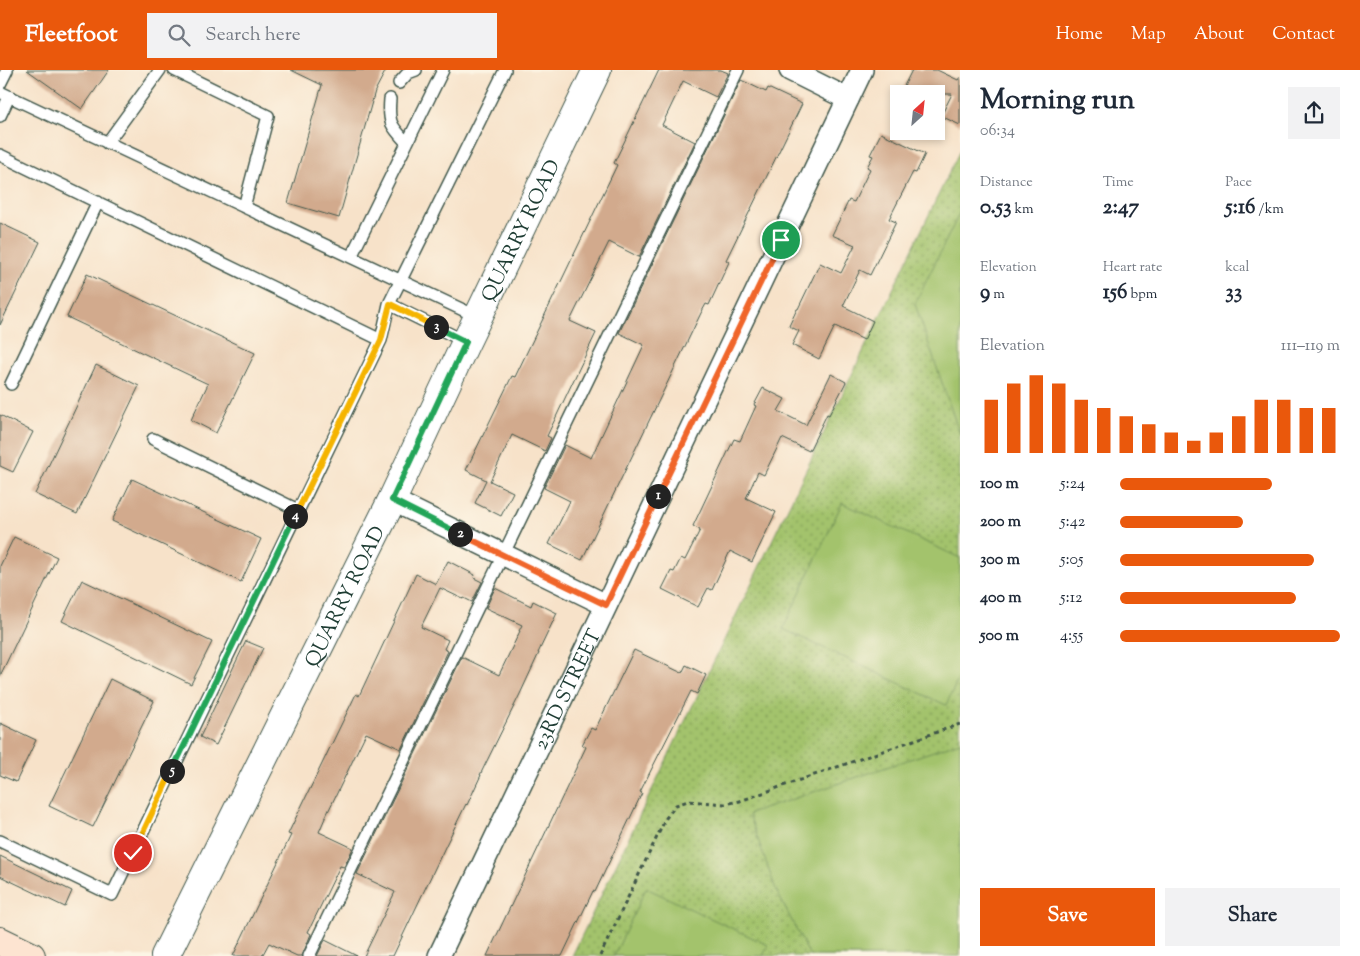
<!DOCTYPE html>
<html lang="en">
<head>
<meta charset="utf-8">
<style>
  :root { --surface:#fff; --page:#f2f2f3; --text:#1f2937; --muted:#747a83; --accent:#ea580c }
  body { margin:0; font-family:"Sorts Mill Goudy",serif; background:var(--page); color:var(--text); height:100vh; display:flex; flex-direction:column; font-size:19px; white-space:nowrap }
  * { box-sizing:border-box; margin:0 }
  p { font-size:16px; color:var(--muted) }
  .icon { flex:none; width:28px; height:28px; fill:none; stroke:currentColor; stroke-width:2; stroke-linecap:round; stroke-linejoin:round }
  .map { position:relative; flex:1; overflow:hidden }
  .panel { display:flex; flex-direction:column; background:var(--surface); width:400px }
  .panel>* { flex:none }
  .needle { width:32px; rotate:27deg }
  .tools { position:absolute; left:890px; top:15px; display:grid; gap:10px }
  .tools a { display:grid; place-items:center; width:55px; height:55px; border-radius:0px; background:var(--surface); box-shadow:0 2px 8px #0003; font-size:25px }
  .pin { position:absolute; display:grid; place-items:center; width:42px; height:42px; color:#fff; margin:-21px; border:2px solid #fff; border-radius:50%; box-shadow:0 1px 5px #0007 }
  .km { position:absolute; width:25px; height:25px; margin:-12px; border-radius:50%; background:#222; color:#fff; font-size:14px; line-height:25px; text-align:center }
  .round { display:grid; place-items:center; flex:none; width:52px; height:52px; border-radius:0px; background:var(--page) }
  .overview { display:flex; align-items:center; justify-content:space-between; height:85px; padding:0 20px }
  h1 { font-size:28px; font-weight:700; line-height:38px }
  .figures { display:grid; grid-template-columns:repeat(3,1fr); gap:8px; height:85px; padding:5px 20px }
  .figures div { display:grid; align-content:center }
  .figures b { font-size:21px; font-weight:700 }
  .figures small { font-size:14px; font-weight:400 }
  .figures p { font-size:14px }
  .chart { height:140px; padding:10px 20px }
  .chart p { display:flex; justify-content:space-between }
  .chart svg { width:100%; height:90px; margin-top:5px; stroke:var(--accent); stroke-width:6 }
  .action { display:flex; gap:10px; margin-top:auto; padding:10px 20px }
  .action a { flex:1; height:58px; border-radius:0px; background:var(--accent); color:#fff; font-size:20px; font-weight:700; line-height:58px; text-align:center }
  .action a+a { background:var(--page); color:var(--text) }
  ul { padding:0 20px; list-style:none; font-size:16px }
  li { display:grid; grid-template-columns:80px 60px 1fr; align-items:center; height:38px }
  li i { height:12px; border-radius:6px; background:var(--accent) }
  header { display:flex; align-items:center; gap:30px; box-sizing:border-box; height:70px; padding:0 25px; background:var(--accent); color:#fff }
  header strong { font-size:24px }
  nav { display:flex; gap:28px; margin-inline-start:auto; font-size:18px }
  .search { width:350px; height:45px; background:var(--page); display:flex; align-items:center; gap:12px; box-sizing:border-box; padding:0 18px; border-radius:0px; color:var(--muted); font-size:19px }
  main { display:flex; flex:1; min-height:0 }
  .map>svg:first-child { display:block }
  .grass { fill:url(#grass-dots); stroke:#618050 }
  .garden { fill:#a3c36c; stroke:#618050 }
  .building { fill:#d2aa8d }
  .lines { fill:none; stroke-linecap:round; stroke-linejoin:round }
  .service-casing { stroke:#3f564a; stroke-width:14 }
  .minor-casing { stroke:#3f564a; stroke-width:24 }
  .tertiary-casing { stroke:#3f564a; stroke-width:30 }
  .secondary-casing { stroke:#3f564a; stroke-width:30 }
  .path { stroke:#3f564a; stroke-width:3; stroke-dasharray:4 4; stroke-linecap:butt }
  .service { stroke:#fff; stroke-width:11 }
  .minor { stroke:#fff; stroke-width:21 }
  .tertiary { stroke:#fff; stroke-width:28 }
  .secondary { stroke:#fde4d1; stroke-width:28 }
  .split-1-casing { stroke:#fff; stroke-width:10 }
  .split-2-casing { stroke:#fff; stroke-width:10 }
  .split-3-casing { stroke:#fff; stroke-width:10 }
  .split-4-casing { stroke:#fff; stroke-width:10 }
  .split-5-casing { stroke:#fff; stroke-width:10 }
  .split-6-casing { stroke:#fff; stroke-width:10 }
  .split-1 { stroke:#f0652b; stroke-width:6 }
  .split-2 { stroke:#f0652b; stroke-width:6 }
  .split-3 { stroke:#22a559; stroke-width:6 }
  .split-4 { stroke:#f5b400; stroke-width:6 }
  .split-5 { stroke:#22a559; stroke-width:6 }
  .split-6 { stroke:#f5b400; stroke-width:6 }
  .labels { text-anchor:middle; stroke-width:4.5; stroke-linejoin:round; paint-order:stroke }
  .street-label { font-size:20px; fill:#1f3d34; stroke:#fcf5e5 }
</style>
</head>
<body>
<header>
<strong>Fleetfoot</strong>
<div class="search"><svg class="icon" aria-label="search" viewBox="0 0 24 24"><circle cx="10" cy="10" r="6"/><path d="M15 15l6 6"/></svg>Search here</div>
<nav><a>Home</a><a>Map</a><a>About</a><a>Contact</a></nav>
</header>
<main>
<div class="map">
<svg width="960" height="886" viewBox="0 0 960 886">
  <defs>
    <pattern id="grass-dots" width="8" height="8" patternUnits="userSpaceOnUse" patternTransform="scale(1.25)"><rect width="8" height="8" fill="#a3c36c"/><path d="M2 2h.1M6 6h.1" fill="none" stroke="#84a05a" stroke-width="1.8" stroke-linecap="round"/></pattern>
  </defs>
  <rect width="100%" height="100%" fill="#fcf5e5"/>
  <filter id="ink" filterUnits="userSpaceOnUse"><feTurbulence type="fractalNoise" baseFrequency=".02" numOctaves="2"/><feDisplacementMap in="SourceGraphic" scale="10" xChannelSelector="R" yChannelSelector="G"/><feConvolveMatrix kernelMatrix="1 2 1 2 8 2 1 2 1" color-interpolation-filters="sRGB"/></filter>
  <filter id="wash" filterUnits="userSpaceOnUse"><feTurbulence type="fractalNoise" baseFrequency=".0096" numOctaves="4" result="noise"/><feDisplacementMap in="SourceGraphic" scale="20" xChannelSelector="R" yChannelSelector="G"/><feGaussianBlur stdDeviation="1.12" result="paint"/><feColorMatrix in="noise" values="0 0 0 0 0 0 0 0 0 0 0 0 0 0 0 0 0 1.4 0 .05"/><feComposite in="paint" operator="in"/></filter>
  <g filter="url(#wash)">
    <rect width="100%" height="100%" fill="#f7e2c9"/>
    <!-- grass -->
    <path class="grass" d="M960,80V886H572Z"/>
    <!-- garden -->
    <path class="garden" d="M960,142V365L915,234Z
      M842,433L960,488V605L946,635L783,559Z
      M960,672V886H810L776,820L749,744Z
      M646,818L768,875L763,886H614Z"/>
    <g id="blocks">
      <!-- building -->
      <path class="building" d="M27,0H109L82,39Z
        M291,0H386L375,21L339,148L288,133L322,15Z
        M659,0H721L728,3L716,27L683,11L662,55L695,72L639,187L609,172L570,251L596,263L547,366L551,368L545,381L512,365L490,411L513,422L501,446L475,433L486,410L466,400L512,306L515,307L617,95L614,93Z
        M912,0H937L958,10L960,7V55L941,46L952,24H910L902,20Z
        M741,10L766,22L768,18L802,34L726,190L729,192L709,235L706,234L701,243L582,490L549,474L570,431L544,418L565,375L591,388L644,275L619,263Z
        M881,63L925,84L916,103L913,102L889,149L896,152L870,205L860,200L843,236L873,251L864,270L835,256L819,289L792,275L799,261L789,256L797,239H798L820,193L841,203L855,175L832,165L849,130L854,132L870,99L867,97L873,86L870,85Z
        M0,153L40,172L0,255Z
        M87,204L255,283L216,363L191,350L208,314L67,247Z
        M96,295L139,316L77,444L35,424Z
        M831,304L846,312L829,345L827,344L809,381L782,368L764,405L758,402L746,428L776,442L752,492L730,481L712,520L708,518L698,537L662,519L671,501L674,502L681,488L685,490L700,460L693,456L734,369L740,371L756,336L754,335L763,318L785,329L778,341L806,355Z
        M0,345L33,362L13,402L0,396Z
        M132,409L261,469L241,512L112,451Z
        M14,467L57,487L0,606V496Z
        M448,491L475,505L474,508L482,512L472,532L464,528L463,529L440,518L421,557L448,570L444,579L448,581L401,679L366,663L325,748L319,762L353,778L344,797L340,796L308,862L311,864L302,886H297L269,873L262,886H233L291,765L288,764L356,624L359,626L416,504L436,514Z
        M82,510L212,572L191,614L62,551Z
        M495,518L531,536L533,531L557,543L538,583H539L520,624L480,705H481L467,735L466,734L446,775L393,886H364L395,822L357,804L462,587L499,605L520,561H519L522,555L486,538Z
        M246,571L263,578L216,675L200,667Z
        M634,580L682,603L686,595L706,605L697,624L691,621L640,722L642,723L595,822L593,821L562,886H487L586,677L582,675L591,658L595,660Z
        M110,609L154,631L93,757L49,736Z
        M0,653L36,670L16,712L0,705Z
        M0,786L72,821L65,837L0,806Z
        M325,870L357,886H317Z"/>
    </g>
  </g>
  <g filter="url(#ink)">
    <use href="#blocks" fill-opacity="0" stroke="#3f564a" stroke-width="1"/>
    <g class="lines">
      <defs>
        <path id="service" d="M174,0L268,46L244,137
          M399,13L408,3L416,0
          M0,14L7,0
          M0,22L478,247
          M390,29C388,53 391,56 407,73
          M0,46L9,27
          M107,73L160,0
          M0,85L381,270L112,825L0,771
          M351,187L443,0
          M389,234L466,272
          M381,270L389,234L505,0
          M11,314L98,132
          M153,369L298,440
          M309,886L738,0"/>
        <g id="minor">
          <path d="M790,0L848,29"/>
          <path d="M392,430L606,535"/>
          <path id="s1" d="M439,886L862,0"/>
        </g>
        <g id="tertiary">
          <path id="s2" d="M165,886L392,430L466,272L597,0"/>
        </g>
        <path id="secondary" d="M0,871L31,886"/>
      </defs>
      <!-- service casing -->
      <use href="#service" class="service-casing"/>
      <!-- minor casing -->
      <use href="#minor" class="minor-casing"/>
      <!-- tertiary casing -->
      <use href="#tertiary" class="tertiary-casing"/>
      <!-- secondary casing -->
      <use href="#secondary" class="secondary-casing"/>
      <!-- path -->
      <path class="path" d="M600,886L666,748L676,735L688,731L725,734L740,731L960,654"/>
      <!-- service -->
      <use href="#service" class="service"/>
      <!-- minor -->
      <use href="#minor" class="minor"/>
      <!-- tertiary -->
      <use href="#tertiary" class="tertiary"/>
      <!-- secondary -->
      <use href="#secondary" class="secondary"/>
    </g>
  </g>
  <g class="lines" filter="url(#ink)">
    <defs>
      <path id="split-1" d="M658,426L781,170"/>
      <path id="split-2" d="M460,464L606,535L658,426"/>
      <path id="split-3" d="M436,257L466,272L392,430L460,464"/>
      <path id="split-4" d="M295,446L381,270L390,234L436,257"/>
      <path id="split-5" d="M172,701L295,446"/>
      <path id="split-6" d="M133,783L172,701"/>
    </defs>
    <!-- split-1 casing -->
    <use href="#split-1" class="split-1-casing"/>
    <!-- split-2 casing -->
    <use href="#split-2" class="split-2-casing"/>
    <!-- split-3 casing -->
    <use href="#split-3" class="split-3-casing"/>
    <!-- split-4 casing -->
    <use href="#split-4" class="split-4-casing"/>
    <!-- split-5 casing -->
    <use href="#split-5" class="split-5-casing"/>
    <!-- split-6 casing -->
    <use href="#split-6" class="split-6-casing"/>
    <!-- split-1 -->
    <use href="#split-1" class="split-1"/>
    <!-- split-2 -->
    <use href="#split-2" class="split-2"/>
    <!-- split-3 -->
    <use href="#split-3" class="split-3"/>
    <!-- split-4 -->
    <use href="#split-4" class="split-4"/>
    <!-- split-5 -->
    <use href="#split-5" class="split-5"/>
    <!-- split-6 -->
    <use href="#split-6" class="split-6"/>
  </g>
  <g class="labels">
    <!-- street labels -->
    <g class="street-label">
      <text dy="7" stroke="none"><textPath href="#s2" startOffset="808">QUARRY ROAD</textPath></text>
      <text dy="7" stroke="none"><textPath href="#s2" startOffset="402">QUARRY ROAD</textPath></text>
      <text dy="7" stroke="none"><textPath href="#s1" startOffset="296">23RD STREET</textPath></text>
    </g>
  </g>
</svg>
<div class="tools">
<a><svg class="needle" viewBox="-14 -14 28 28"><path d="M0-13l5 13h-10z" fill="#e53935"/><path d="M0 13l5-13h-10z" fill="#747a83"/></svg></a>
</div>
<div class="pin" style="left:781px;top:170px;background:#1e9e55"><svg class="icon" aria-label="arrive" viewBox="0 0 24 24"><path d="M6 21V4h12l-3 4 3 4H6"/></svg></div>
<div class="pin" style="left:133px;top:783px;background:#d93025"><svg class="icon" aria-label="check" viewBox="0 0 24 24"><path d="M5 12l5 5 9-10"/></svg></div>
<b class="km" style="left:658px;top:426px">1</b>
<b class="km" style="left:460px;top:464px">2</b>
<b class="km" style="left:436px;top:257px">3</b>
<b class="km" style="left:295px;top:446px">4</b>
<b class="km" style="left:172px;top:701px">5</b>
</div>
<section class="panel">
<div class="overview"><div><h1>Morning run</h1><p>06:34</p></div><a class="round"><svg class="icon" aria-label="share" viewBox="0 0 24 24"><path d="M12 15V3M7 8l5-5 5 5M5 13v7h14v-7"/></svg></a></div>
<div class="figures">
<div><p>Distance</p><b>0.53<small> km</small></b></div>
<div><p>Time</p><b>2:47</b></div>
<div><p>Pace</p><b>5:16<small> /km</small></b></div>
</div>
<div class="figures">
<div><p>Elevation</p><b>9<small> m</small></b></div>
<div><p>Heart rate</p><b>156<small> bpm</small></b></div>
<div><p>kcal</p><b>33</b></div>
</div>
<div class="chart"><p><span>Elevation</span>111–119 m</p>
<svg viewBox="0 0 160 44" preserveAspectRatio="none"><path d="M5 44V18M15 44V10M25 44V6M35 44V10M45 44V18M55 44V22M65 44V26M75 44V30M85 44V34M95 44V38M105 44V34M115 44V26M125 44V18M135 44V18M145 44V22M155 44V22"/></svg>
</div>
<ul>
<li><b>100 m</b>5:24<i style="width:69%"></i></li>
<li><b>200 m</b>5:42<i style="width:56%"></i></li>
<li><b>300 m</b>5:05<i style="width:88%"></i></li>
<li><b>400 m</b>5:12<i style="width:80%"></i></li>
<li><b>500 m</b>4:55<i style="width:100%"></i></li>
</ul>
<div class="action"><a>Save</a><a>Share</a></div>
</section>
</main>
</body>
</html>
